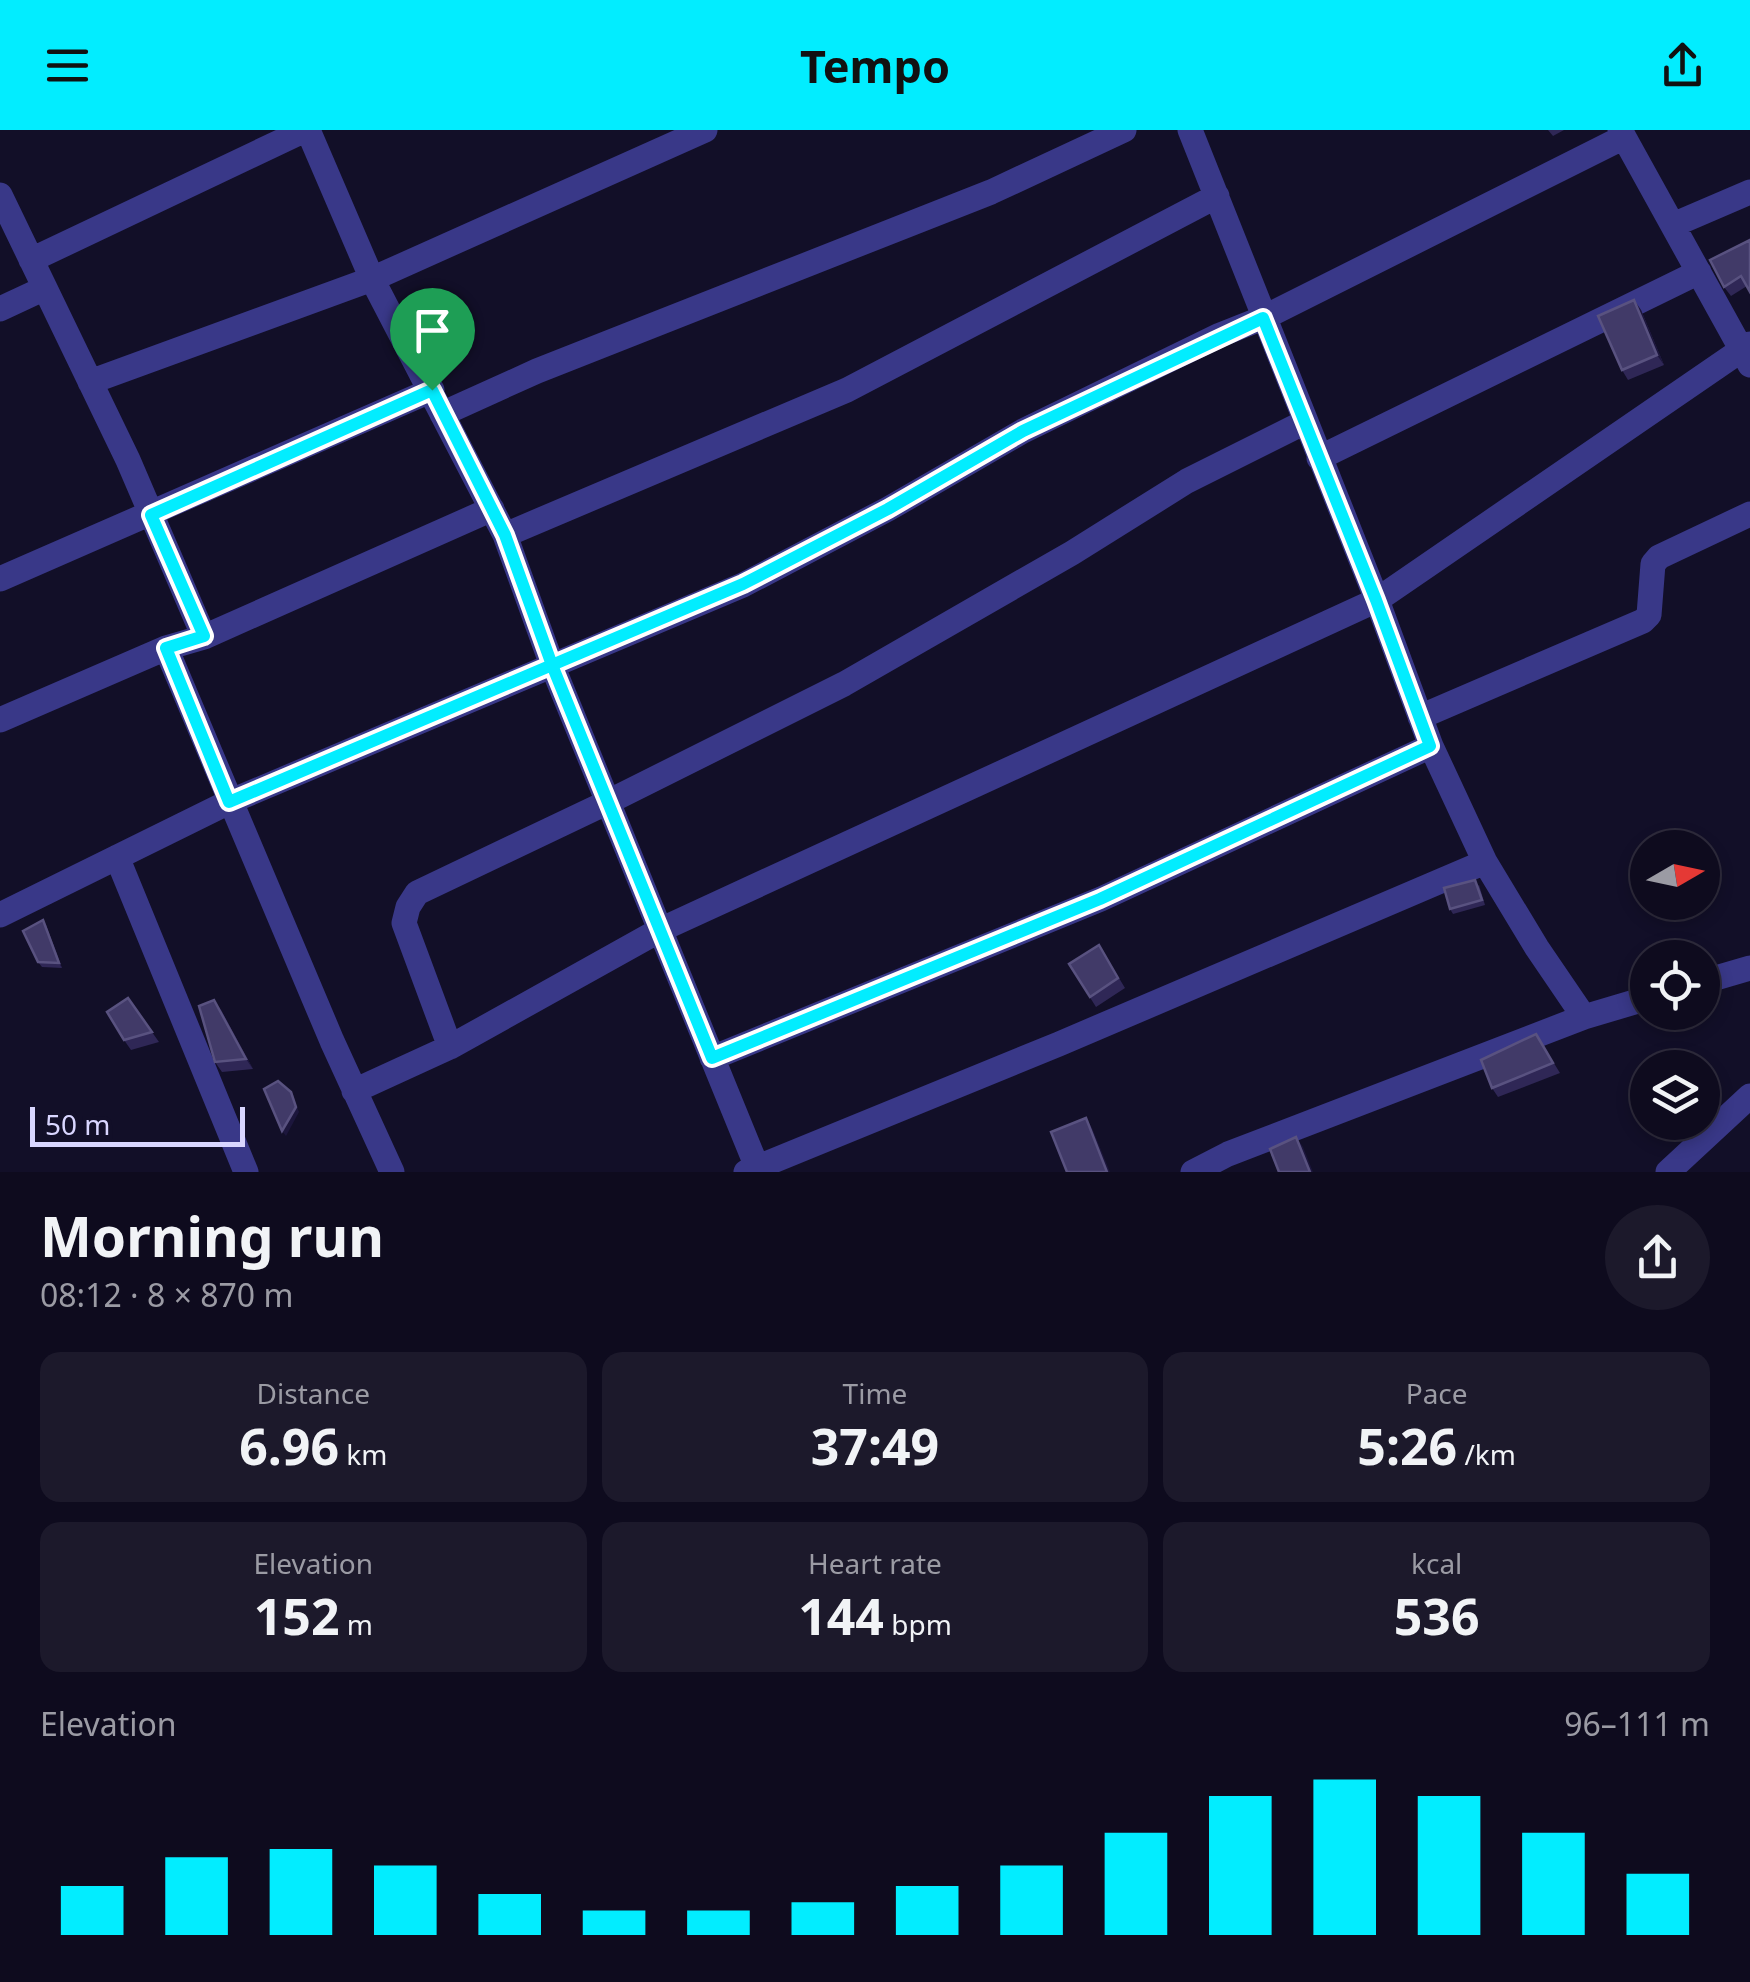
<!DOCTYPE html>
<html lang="en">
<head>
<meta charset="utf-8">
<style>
  :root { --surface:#0e0b1e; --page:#1c192b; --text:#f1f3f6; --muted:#9b9ba4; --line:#2e2b3c; --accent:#02edff }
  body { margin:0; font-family:"Noto Sans",sans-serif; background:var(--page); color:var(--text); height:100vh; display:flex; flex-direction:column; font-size:38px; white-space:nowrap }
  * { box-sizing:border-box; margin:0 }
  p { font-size:32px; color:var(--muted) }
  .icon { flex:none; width:55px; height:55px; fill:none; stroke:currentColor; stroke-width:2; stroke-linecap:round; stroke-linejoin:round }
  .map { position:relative; height:1042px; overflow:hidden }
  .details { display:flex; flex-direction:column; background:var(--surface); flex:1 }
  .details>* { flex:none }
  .needle { width:65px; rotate:81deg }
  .buttons { position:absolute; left:1630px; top:700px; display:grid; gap:20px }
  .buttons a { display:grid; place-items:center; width:90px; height:90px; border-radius:50%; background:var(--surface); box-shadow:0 5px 15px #0003,0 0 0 2px var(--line); font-size:50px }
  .scale { position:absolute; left:30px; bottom:25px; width:215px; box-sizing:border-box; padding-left:10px; border:5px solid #d9d6ff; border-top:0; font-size:28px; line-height:35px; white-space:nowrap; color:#d9d6ff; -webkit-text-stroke:8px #120f28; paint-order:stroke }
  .pin { position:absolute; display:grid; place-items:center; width:85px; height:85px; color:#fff; margin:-102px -42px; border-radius:50% 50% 50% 0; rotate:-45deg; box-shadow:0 0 10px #0007 }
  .pin .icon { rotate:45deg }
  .round { display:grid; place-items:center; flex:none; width:105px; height:105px; border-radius:52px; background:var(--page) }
  .headline { display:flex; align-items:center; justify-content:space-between; height:170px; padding:0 40px }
  h1 { font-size:55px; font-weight:700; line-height:75px }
  .figures { display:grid; grid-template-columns:repeat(3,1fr); gap:15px; height:170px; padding:10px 40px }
  .figures div { display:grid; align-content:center; border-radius:20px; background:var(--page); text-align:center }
  .figures b { font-size:50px; font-weight:700 }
  .figures small { font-size:28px; font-weight:400 }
  .figures p { font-size:28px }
  .chart { height:280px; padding:20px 40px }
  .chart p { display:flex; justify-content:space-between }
  .chart svg { width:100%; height:180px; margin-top:10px; stroke:var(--accent); stroke-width:6 }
  header { display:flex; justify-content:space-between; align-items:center; height:130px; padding:0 40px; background:var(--accent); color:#111; font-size:45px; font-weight:700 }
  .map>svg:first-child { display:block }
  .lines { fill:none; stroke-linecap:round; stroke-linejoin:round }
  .street { stroke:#393888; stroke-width:25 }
  .wall { fill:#2f2756 }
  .shaded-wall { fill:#1c163c }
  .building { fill:#413a68; stroke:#595280; stroke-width:2.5 }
  .route-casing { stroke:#fff; stroke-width:20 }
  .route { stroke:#02edff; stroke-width:12 }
</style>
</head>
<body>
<header><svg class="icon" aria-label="menu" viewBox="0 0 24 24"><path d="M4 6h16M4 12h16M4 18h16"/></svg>Tempo<svg class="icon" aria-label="share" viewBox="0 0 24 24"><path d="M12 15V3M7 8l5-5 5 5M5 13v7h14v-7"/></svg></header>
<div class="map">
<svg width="1750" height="1042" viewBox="0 0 1750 1042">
  <rect width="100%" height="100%" fill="#120f28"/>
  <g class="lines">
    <!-- street -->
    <path class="street" d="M308,0L372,149L505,405L552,535L759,1042
      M1190,0L1377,470L1431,616L1485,732L1537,818L1584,887
      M1620,0L1750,235
      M0,65L128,330L204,507
      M1673,95L1750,62
      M31,130L305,0
      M0,179L45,158
      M90,252L372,149L705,0
      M442,284L537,241L991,62L1124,0
      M1319,328L1699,142
      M505,405L847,260L1217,66
      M0,449L432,260
      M166,518L332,911L392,1042
      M1420,587L1643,491L1649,485L1653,434L1659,427L1750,384
      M0,590L166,518L204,507L492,379
      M117,727L246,1042
      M0,785L229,672L743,455L888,379L1023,301L1220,205L1263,188L1624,7
      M1702,852L1750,838
      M450,917L404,793L408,777L417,763L608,672L844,554L1072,423L1187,351L1305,292
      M712,928L1101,769L1431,616
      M354,961L450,917L660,800L1377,470L1750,214
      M746,1042L1059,914L1485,732
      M1193,1042L1228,1024L1584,887L1648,868
      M1668,1042L1750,966"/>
  </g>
  <!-- wall -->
  <path class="wall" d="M1548,0H1564L1553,6Z
    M1750,110L1747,156L1731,166L1724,157Z
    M1634,170L1641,180L1664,235L1628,250L1622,240Z
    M1479,755L1485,775L1453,784L1450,779Z
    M46,795L62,838L42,837L38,832Z
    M1099,815L1125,858L1096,877L1069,834Z
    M128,868L159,912L131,920L124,910Z
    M221,880L253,939L222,942L215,932Z
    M1536,904L1560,943L1498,967L1492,958Z"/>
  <!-- shaded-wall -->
  <path class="shaded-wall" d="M1634,170L1641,180L1664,235L1657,225Z
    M43,790L46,795L62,838L59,833Z
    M214,870L221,880L253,939L246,929Z
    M291,962L299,982L286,1006L282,1001Z
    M1086,988L1092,998L1110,1042H1107Z
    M1296,1007L1303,1017L1313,1042H1310Z"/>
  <!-- building -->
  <path class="building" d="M1750,110V162L1741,146L1724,157L1710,130Z
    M1634,170L1657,225L1622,240L1598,186Z
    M1475,750L1482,770L1450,779L1444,758Z
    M43,790L59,833L38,832L23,801Z
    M1099,815L1118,848L1090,867L1069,834Z
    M128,868L152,902L124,910L107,882Z
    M214,870L246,929L215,932L199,876Z
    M1536,904L1553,933L1492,958L1481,930Z
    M278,951L291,962L296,977L282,1001L264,959Z
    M1086,988L1107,1042H1067L1051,1002Z
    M1296,1007L1310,1042H1279L1270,1019Z"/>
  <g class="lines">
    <defs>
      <path id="route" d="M432,260L151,385L204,506L166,518L229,672L552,535L712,928L1100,769L1430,616L1376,470L1263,188L1023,301L888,379L743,454L552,535L505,405L432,260"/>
    </defs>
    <!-- route casing -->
    <use href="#route" class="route-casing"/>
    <!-- route -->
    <use href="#route" class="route"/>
  </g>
</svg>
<div class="buttons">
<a><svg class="needle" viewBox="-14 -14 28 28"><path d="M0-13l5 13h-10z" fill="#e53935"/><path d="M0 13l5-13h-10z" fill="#9b9ba4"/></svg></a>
<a><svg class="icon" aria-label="locate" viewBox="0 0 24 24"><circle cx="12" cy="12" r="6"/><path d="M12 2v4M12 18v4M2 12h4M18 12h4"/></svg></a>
<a><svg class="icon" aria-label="layers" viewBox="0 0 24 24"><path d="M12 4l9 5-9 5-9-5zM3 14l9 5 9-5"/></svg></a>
</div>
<div class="scale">50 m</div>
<div class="pin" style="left:432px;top:260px;background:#1e9e55"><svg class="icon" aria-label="arrive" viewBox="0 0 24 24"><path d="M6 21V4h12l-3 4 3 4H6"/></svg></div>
</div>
<section class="details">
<div class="headline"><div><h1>Morning run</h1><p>08:12 · 8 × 870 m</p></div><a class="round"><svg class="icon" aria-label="share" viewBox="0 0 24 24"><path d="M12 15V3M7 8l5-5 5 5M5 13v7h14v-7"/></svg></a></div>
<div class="figures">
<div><p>Distance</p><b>6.96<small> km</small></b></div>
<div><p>Time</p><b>37:49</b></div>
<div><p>Pace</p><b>5:26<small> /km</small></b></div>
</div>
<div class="figures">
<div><p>Elevation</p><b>152<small> m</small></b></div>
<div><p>Heart rate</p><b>144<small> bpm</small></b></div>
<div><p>kcal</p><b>536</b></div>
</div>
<div class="chart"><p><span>Elevation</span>96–111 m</p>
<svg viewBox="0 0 160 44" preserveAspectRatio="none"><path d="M5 44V32M15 44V25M25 44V23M35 44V27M45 44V34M55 44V38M65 44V38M75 44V36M85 44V32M95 44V27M105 44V19M115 44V10M125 44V6M135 44V10M145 44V19M155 44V29"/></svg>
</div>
</section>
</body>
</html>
